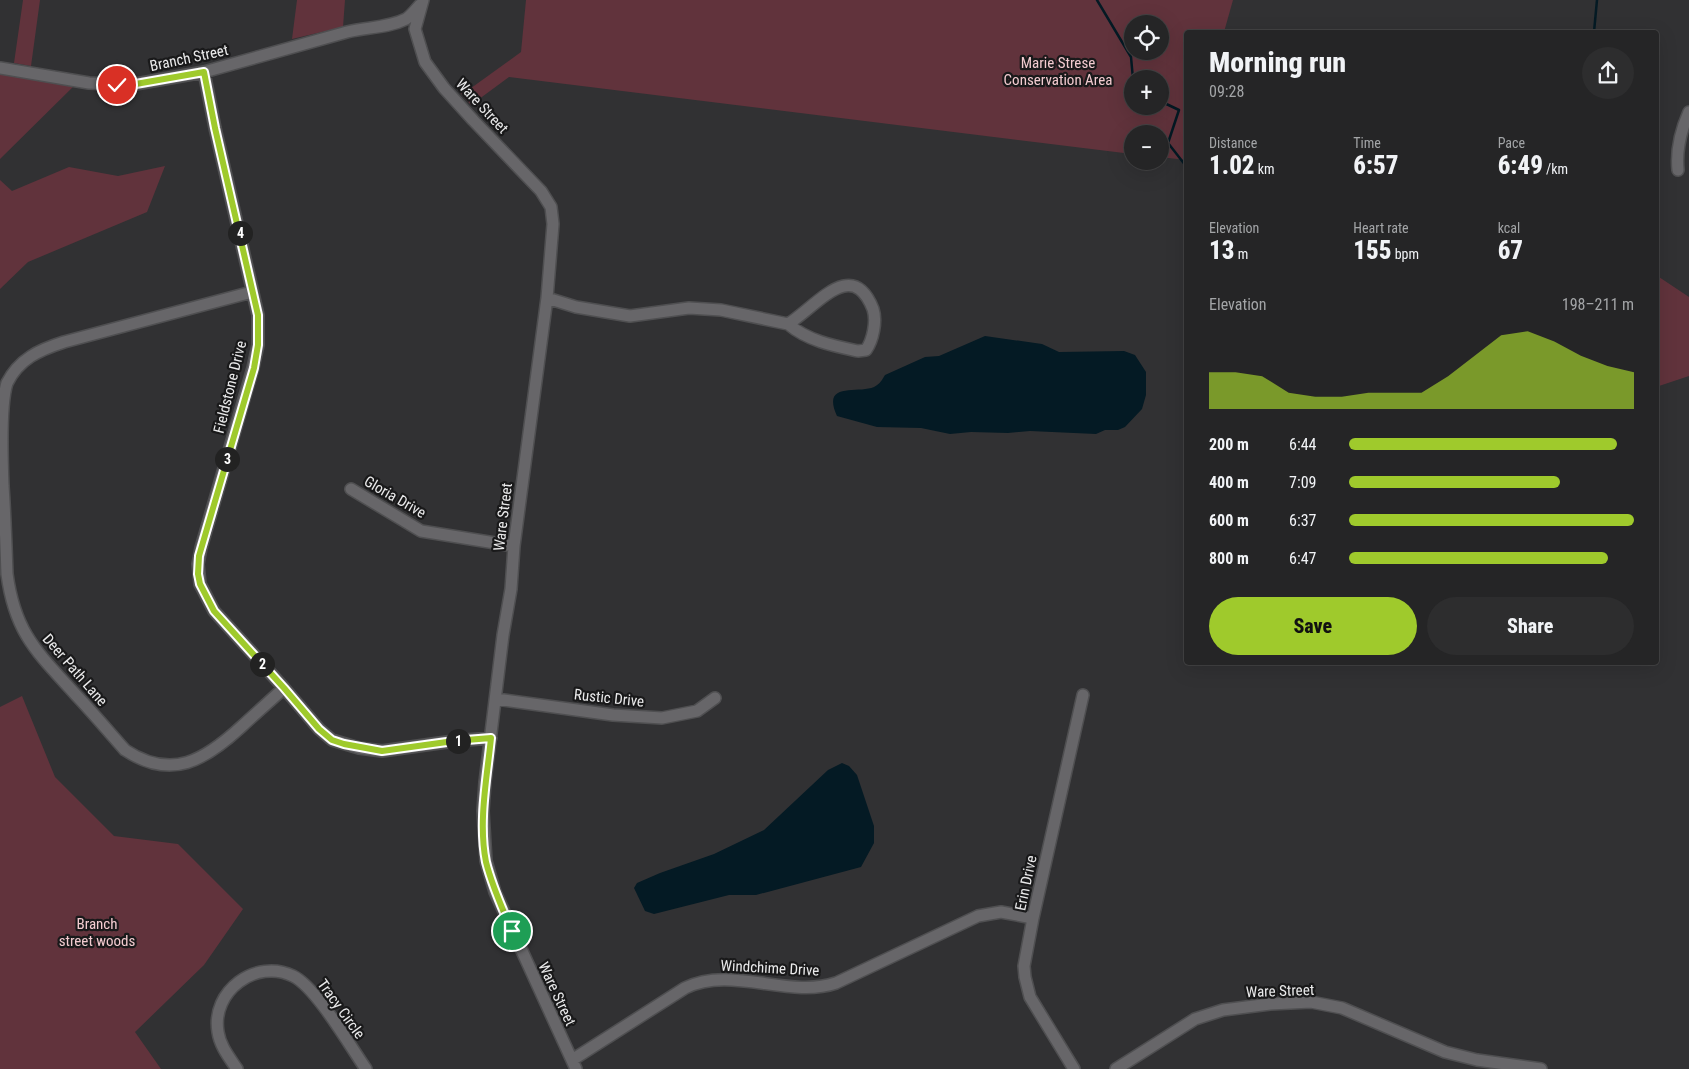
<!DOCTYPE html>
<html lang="en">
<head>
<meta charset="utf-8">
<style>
  :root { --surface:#252526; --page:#2d2d2e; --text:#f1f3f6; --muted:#a3a5a7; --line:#424243; --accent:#9fca2c }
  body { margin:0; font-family:"Roboto Condensed",sans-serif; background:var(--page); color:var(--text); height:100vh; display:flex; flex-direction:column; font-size:19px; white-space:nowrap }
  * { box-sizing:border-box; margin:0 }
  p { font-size:16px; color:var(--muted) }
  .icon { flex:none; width:28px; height:28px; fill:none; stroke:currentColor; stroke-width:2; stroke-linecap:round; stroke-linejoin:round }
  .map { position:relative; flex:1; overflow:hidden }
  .side { position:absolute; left:1184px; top:30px; width:475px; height:635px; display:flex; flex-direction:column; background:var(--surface); border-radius:5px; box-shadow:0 5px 20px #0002,0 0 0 1px var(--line) }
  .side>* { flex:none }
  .fabs { position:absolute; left:1124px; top:15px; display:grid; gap:10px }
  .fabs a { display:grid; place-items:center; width:45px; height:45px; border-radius:50%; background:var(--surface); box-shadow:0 5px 20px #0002,0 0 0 1px var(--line); font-size:25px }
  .pin { position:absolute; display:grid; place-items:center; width:42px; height:42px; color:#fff; margin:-21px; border:2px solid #fff; border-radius:50%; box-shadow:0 1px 5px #0007 }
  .km { position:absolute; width:25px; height:25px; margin:-12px; border-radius:50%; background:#222; color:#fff; font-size:14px; line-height:25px; text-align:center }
  .round { display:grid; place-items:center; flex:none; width:52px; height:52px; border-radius:26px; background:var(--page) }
  .summary { display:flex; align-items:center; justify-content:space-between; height:85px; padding:0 25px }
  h1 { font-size:28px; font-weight:800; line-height:38px }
  .figures { display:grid; grid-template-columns:repeat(3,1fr); gap:8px; height:85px; padding:5px 25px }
  .figures div { display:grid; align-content:center }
  .figures b { font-size:25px; font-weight:800 }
  .figures small { font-size:14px; font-weight:400 }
  .figures p { font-size:14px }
  .chart { height:140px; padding:10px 25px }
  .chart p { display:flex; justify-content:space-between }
  .chart svg { width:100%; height:90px; margin-top:5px; fill:var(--accent); opacity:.7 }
  .cta { display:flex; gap:10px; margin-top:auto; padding:10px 25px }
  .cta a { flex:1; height:58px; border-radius:30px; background:var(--accent); color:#111; font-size:20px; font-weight:800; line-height:58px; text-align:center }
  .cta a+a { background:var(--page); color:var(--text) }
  ul { padding:0 25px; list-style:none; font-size:16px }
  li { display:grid; grid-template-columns:80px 60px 1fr; align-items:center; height:38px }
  li i { height:12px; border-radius:6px; background:var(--accent) }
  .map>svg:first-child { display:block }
  .green { fill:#61333c; fill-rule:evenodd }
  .water { fill:#041a24 }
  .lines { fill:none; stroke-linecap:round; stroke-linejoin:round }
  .stream { stroke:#041a24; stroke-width:2.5 }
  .minor-casing { stroke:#4f4f51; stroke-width:14 }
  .minor { stroke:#676669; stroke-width:11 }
  .route-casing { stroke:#fff; stroke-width:10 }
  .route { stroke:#9fca2c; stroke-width:6 }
  .labels { text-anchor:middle; stroke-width:4.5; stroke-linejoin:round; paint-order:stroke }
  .street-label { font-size:15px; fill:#eaeaeb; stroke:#19191a }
  .park-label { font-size:15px; fill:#f3cbd0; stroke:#19191a }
</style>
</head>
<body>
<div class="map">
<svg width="1689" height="1069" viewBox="0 0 1689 1069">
  <rect width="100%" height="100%" fill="#313133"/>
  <!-- green -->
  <path class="green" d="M23,0H40L31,66L14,63Z
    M297,0H345L343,27L292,39Z
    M526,0H1233L1224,32H1186V160L1160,157V134H1132V154L509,77L471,105L458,90L467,91L521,52ZM1132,24H1160V51H1132ZM1132,79H1160V106H1132Z
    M0,65L79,81L0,159Z
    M165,166L147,212L28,262L0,289V180L12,191L69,167L118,176Z
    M1656,275L1689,297V376L1656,387Z
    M22,696L55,777L114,836L178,844L243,909L204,965L135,1032L161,1069H0V707Z"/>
  <!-- water -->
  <path class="water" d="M985,336L1042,344L1059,352L1124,351L1135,355L1146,372V395L1142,409L1125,427L1118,430H1105L1096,434L1030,431L1008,433L971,432L950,434L921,428L877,427L837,416C821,381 858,394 874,387C880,384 882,380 885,375L925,357L939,356Z
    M842,763L849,766L857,775L874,826V843L861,867L756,895H729L654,914L645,911L634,888L637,883L660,873L714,854L764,830L828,770Z"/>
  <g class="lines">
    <!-- stream -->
    <path class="stream" d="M1097,0L1131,57L1133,79
      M1594,32L1597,0
      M1160,101L1179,110L1168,143L1186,166
      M1186,214V218"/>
    <defs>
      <path id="minor" d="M423,0L415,29L425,62L444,88L473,120L541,191L551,207L553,224L547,298L514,546L511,589L503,635L485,782L483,811L486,861L495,892L576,1069
        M0,68L89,83L130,85L204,72L347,32C367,27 388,28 406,19C411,16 416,9 420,5
        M204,72L215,128L258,315V345L253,368L201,548L198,564L200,584L214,611L284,688L319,729L332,740L359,748L382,751L454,741L491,738
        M1678,170C1676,150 1681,130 1689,112
        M252,292L64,342C39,350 19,359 7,383C0,405 2,461 3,486C5,515 6,545 7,574C15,634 38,653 76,695C93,713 109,732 125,750C172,781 205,760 241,727C255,714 270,701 284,688
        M547,298L576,307L630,316L689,308L721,310L788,324C808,341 834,346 858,351L866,350C873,340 877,321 873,309C852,256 816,307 788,324
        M351,489L421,531L514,546
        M496,699L613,715L662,718L697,711L715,698
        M572,1060L685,988C731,965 789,999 836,983L978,916L1001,912L1033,918
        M237,1069C229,1057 220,1046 218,1032C211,991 256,958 293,976C316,987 350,1046 366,1069
        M1074,1069L1030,997L1025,977L1024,966L1033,918L1083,695
        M1116,1069L1195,1019L1223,1010L1270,1004L1311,1002L1342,1008L1445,1052L1477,1060L1541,1069"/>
    </defs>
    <!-- minor casing -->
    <use href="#minor" class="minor-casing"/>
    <!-- minor -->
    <use href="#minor" class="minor"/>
  </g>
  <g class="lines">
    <defs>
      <path id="route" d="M117,85H130L204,72L215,128L258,315V345L254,368L199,556L198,574L200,584L214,611L284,688L319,729L332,740L344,744L382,751L454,741L491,738C487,778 478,822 486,862C492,886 502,908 512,931"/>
    </defs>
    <!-- route casing -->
    <use href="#route" class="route-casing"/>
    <!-- route -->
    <use href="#route" class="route"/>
  </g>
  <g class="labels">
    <!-- street labels -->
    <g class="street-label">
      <text transform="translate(189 58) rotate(-12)" y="5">Branch Street</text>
      <text transform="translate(482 106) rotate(47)" y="5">Ware Street</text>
      <text transform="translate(230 387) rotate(-76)" y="5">Fieldstone Drive</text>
      <text transform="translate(395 497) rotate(30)" y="5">Gloria Drive</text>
      <text transform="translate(503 517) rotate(-83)" y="5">Ware Street</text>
      <text transform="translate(75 670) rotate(49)" y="5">Deer Path Lane</text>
      <text transform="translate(609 698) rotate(6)" y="5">Rustic Drive</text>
      <text transform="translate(1026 883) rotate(-78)" y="5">Erin Drive</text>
      <text transform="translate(770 968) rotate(3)" y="5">Windchime Drive</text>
      <text transform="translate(1280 991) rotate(-2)" y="5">Ware Street</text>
      <text transform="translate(557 994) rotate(65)" y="5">Ware Street</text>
      <text transform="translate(341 1009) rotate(54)" y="5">Tracy Circle</text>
    </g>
    <!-- park labels -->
    <g class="park-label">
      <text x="1058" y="68">Marie Strese<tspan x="1058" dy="17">Conservation Area</tspan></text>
      <text x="97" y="929">Branch<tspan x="97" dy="17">street woods</tspan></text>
    </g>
  </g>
</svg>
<div class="fabs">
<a><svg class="icon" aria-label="locate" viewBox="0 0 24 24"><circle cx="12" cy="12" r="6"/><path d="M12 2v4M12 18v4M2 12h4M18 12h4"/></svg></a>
<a>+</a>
<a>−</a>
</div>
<div class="pin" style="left:512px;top:931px;background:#1e9e55"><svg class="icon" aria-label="arrive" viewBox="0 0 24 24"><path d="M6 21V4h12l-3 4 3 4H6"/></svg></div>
<div class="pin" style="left:117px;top:85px;background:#d93025"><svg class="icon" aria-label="check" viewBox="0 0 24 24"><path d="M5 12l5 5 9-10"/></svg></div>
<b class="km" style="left:458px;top:741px">1</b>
<b class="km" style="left:262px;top:664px">2</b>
<b class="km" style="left:227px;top:459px">3</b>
<b class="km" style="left:240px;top:233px">4</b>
<section class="side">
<div class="summary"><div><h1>Morning run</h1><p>09:28</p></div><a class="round"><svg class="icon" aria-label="share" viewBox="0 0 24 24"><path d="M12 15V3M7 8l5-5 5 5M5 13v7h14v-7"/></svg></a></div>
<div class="figures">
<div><p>Distance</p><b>1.02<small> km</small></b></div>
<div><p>Time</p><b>6:57</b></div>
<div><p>Pace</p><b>6:49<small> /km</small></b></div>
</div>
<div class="figures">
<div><p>Elevation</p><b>13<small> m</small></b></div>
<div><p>Heart rate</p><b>155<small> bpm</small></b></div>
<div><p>kcal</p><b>67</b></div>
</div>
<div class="chart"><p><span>Elevation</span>198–211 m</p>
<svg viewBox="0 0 160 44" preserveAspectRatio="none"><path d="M0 44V26L10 26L20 28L30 36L40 38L50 38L60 36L70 36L80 36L90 28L100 18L110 8L120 6L130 11L140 18L150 23L160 26V44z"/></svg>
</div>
<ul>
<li><b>200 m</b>6:44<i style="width:94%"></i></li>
<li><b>400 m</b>7:09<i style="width:74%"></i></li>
<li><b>600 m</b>6:37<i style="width:100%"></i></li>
<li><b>800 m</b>6:47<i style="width:91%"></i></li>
</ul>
<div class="cta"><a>Save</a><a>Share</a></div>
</section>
</div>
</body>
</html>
